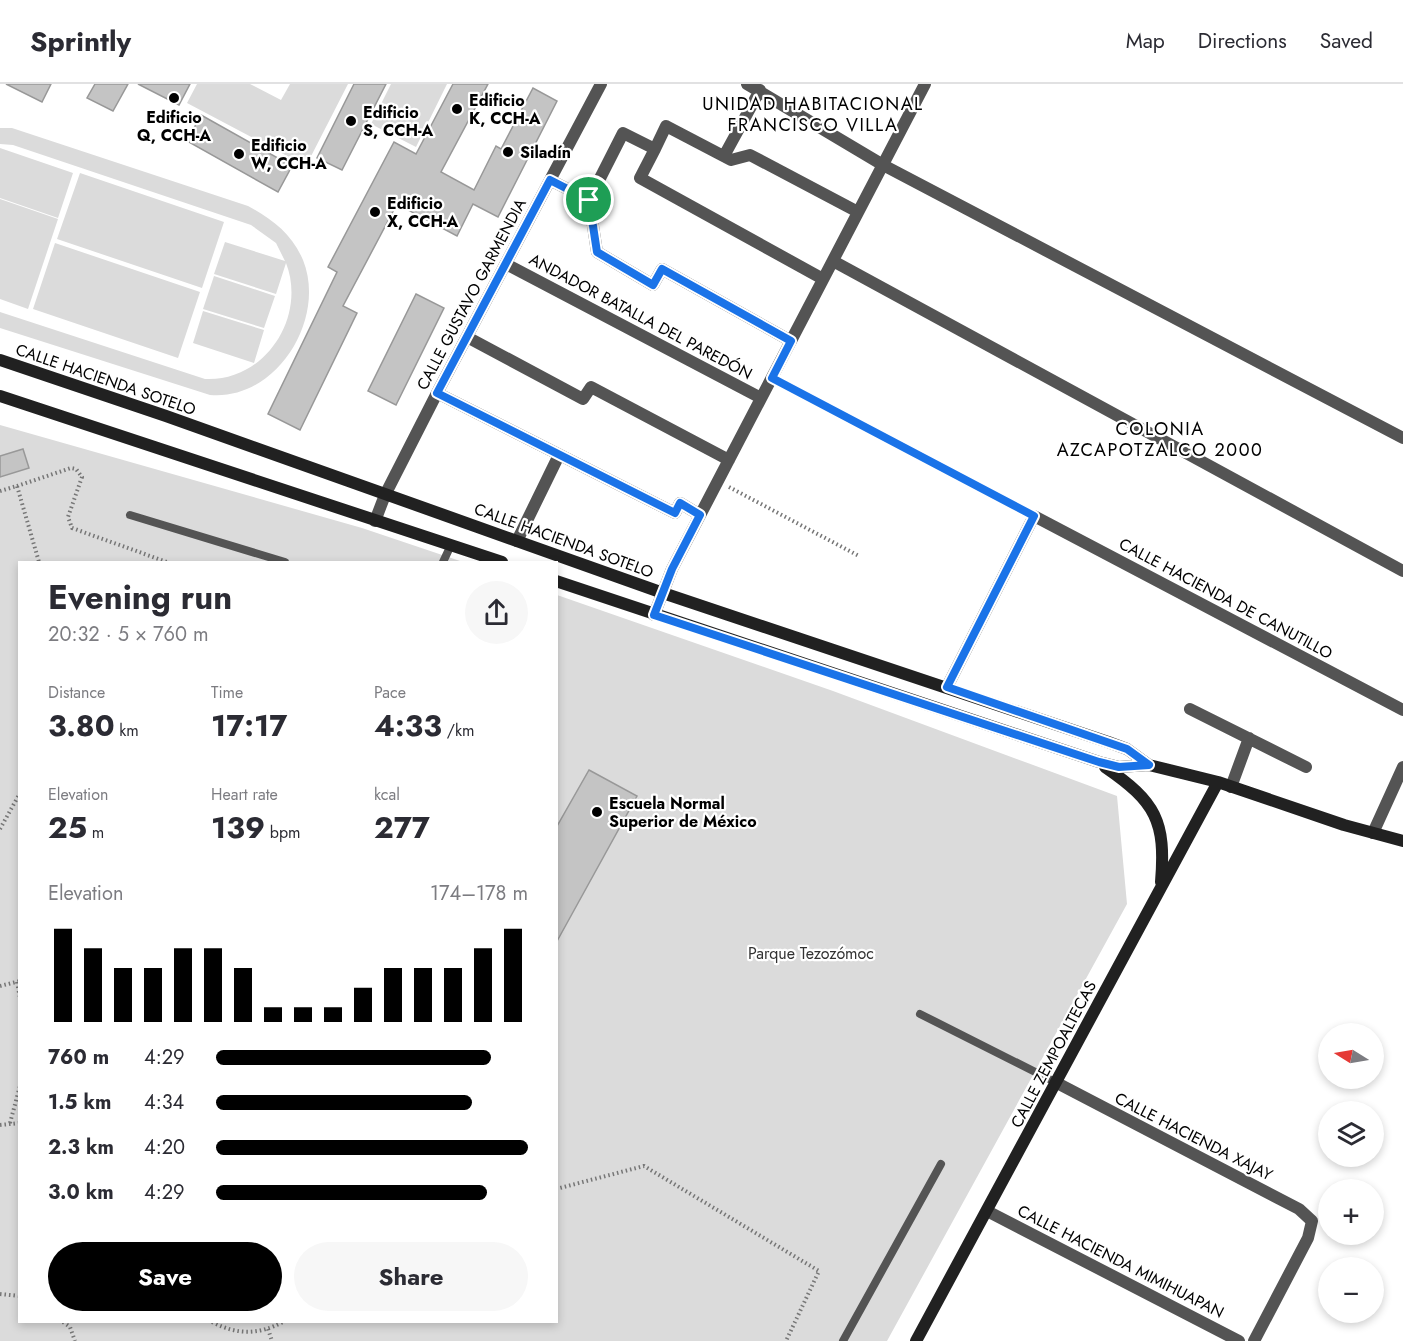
<!DOCTYPE html>
<html lang="en">
<head>
<meta charset="utf-8">
<style>
  :root { --surface:#fff; --page:#f7f7f7; --text:#2b2b33; --muted:#7c7c81; --line:#e1e1e2; --accent:#000 }
  body { margin:0; font-family:Jost,sans-serif; background:var(--page); color:var(--text); height:100vh; display:flex; flex-direction:column; font-size:22px; white-space:nowrap }
  * { box-sizing:border-box; margin:0 }
  p { font-size:20px; color:var(--muted) }
  .icon { flex:none; width:33px; height:33px; fill:none; stroke:currentColor; stroke-width:2; stroke-linecap:round; stroke-linejoin:round }
  .map { position:relative; flex:1; overflow:hidden }
  .sheet { position:absolute; left:18px; top:477px; width:540px; height:762px; display:flex; flex-direction:column; background:var(--surface); border-radius:0px; box-shadow:0 3px 9px #0003 }
  .sheet>* { flex:none }
  .needle { width:39px; rotate:281deg }
  .controls { position:absolute; left:1318px; top:939px; display:grid; gap:12px }
  .controls a { display:grid; place-items:center; width:66px; height:66px; border-radius:50%; background:var(--surface); box-shadow:0 3px 9px #0003; font-size:30px }
  .pin { position:absolute; display:grid; place-items:center; width:51px; height:51px; color:#fff; margin:-26px; border:3px solid #fff; border-radius:50%; box-shadow:0 2px 6px #0007 }
  .round { display:grid; place-items:center; flex:none; width:63px; height:63px; border-radius:32px; background:var(--page) }
  .summary { display:flex; align-items:center; justify-content:space-between; height:102px; padding:0 30px }
  h1 { font-size:33px; font-weight:700; line-height:45px }
  .stats { display:grid; grid-template-columns:repeat(3,1fr); gap:9px; height:102px; padding:6px 30px }
  .stats div { display:grid; align-content:center }
  .stats b { font-size:30px; font-weight:700 }
  .stats small { font-size:16px; font-weight:400 }
  .stats p { font-size:16px }
  .chart { height:168px; padding:12px 30px }
  .chart p { display:flex; justify-content:space-between }
  .chart svg { width:100%; height:108px; margin-top:6px; stroke:var(--accent); stroke-width:6 }
  .action { display:flex; gap:12px; margin-top:auto; padding:12px 30px }
  .action a { flex:1; height:69px; border-radius:36px; background:var(--accent); color:#fff; font-size:24px; font-weight:700; line-height:69px; text-align:center }
  .action a+a { background:var(--page); color:var(--text) }
  ul { padding:0 30px; list-style:none; font-size:20px }
  li { display:grid; grid-template-columns:96px 72px 1fr; align-items:center; height:45px }
  li i { height:15px; border-radius:8px; background:var(--accent) }
  header { display:flex; align-items:center; gap:36px; box-sizing:border-box; height:84px; padding:0 30px; background:var(--surface); border-bottom:2px solid var(--line) }
  header strong { font-size:28px }
  nav { display:flex; gap:33px; margin-inline-start:auto; font-size:21px }
  .map>svg:first-child { display:block }
  .green { fill:#dbdbdb }
  .building { fill:#c4c4c4; stroke:#989898; stroke-width:1.5 }
  .lines { fill:none; stroke-linecap:round; stroke-linejoin:round }
  .path { stroke:#767676; stroke-width:4; stroke-dasharray:1.5 3; stroke-linecap:butt }
  .lane { stroke:#545454; stroke-width:8 }
  .street { stroke:#545454; stroke-width:12 }
  .secondary { stroke:#212121; stroke-width:12 }
  .route-casing { stroke:#fff; stroke-width:12 }
  .route { stroke:#1a73e8; stroke-width:8 }
  .poi-dot { fill:#000; stroke:#fff; stroke-width:2 }
  .labels { text-anchor:middle; stroke-width:4.5; stroke-linejoin:round; paint-order:stroke }
  .poi-label { font-size:16px; font-weight:bold; fill:#000; stroke:#fff; text-anchor:start }
  .street-label { font-size:16px; fill:#000; stroke:#fff }
  .park-label { font-size:16px; fill:#323232; stroke:#fff }
  .neighbourhood-label { font-size:18px; letter-spacing:1.5px; fill:#000; stroke:#fff }
</style>
</head>
<body>
<header>
<strong>Sprintly</strong>
<nav><a>Map</a><a>Directions</a><a>Saved</a></nav>
</header>
<div class="map">
<svg width="1403" height="1257" viewBox="0 0 1403 1257">
  <rect width="100%" height="100%" fill="#fff"/>
  <!-- green -->
  <path class="green" d="M197,0H250L281,16L290,0H348L306,82L187,19Z
    M391,0H447L416,63L371,40Z
    M0,44H12L248,122C272,135 292,150 303,176C327,235 276,317 210,311L0,244V228L205,295C265,298 307,233 286,179L276,210L214,190L225,158L285,177L276,159L251,141L13,61L0,60Z
    M0,64L73,89L58,134L0,114Z
    M80,89L224,138L202,204L57,155Z
    M0,115L58,135L28,225L0,215Z
    M55,159L200,208L178,274L33,225Z
    M214,192L275,212L264,244L203,225Z
    M203,227L264,246L254,279L193,259Z
    M0,341L362,444L463,478H20V1238H556L557,511L833,607L1117,712L1127,820L887,1257H0Z"/>
  <!-- building -->
  <path class="building" d="M6,0H51L42,18Z
    M95,0H128L113,27L87,14Z
    M138,0H190L179,21Z
    M354,0H386L342,86L317,74Z
    M453,0H488L441,88L474,106L496,62L501,65L533,4L557,17L498,133L473,120L457,152L397,120L343,222L357,229L300,346L268,330L337,188L328,183L394,58L416,70Z
    M201,31L292,82L278,108L187,57Z
    M416,210L444,224L396,321L368,307Z
    M23,365L29,384L0,393V372Z
    M589,686L637,712L556,859V744Z"/>
  <g class="lines">
    <!-- path -->
    <path class="path" d="M785,301L1021,425
      M17,402L71,384L76,385L82,393L68,433L72,444L167,478
      M729,403L859,472
      M0,407L17,402L39,478
      M0,745L20,709
      M17,898L20,914
      M0,902L20,897
      M10,1039L20,1002
      M0,1041L20,1039
      M556,1105L644,1082L819,1187L786,1257
      M0,1210L20,1212
      M63,1238L70,1243L75,1257
      M212,1238C237,1251 258,1251 283,1238
      M268,1245L272,1257"/>
    <!-- lane -->
    <path class="lane" d="M130,431L285,478
      M443,478L451,461
      M920,930L1057,999
      M843,1257L941,1080"/>
    <!-- street -->
    <path class="street" d="M747,0L883,81L1403,354
      M655,65L666,42L731,76L750,71L858,128
      M724,72L760,6
      M550,96L589,116
      M589,116L623,49L655,65L640,94L823,195
      M589,116L597,168L653,201L662,185L791,257
      M833,177L1403,487
      M506,180L761,314
      M467,253L583,315L591,303L729,376
      M437,309L675,429L680,419L700,431
      M375,437L385,411L437,309L601,0
      M517,457L559,371
      M654,531L672,485L925,0
      M947,603L1034,432L1403,626
      M1190,625L1306,683
      M1231,703L1249,654
      M1373,749L1403,683
      M1057,999L1299,1125L1312,1137L1308,1154L1254,1257
      M987,1127L1239,1257"/>
    <!-- secondary -->
    <path class="secondary" d="M0,276L166,332L663,509L1108,658L1127,665L1149,681
      M0,312L502,478
      M556,497L1099,678L1119,683L1149,681L1218,698L1344,741L1403,757
      M1105,683C1156,718 1166,737 1161,798
      M916,1257L1218,698"/>
  </g>
  <g class="lines">
    <defs>
      <path id="route" d="M550,96L589,116L597,168L653,201L662,185L791,257L772,294L1034,432L947,603L1127,665L1149,681L1119,683L1099,678L654,531L672,485L700,431L680,419L675,429L437,309Z"/>
    </defs>
    <!-- route casing -->
    <use href="#route" class="route-casing"/>
    <!-- route -->
    <use href="#route" class="route"/>
  </g>
  <!-- markers -->
  <g class="poi-dot">
    <circle cx="174" cy="14" r="6"/>
    <circle cx="457" cy="25" r="6"/>
    <circle cx="351" cy="37" r="6"/>
    <circle cx="508" cy="68" r="6"/>
    <circle cx="239" cy="70" r="6"/>
    <circle cx="375" cy="128" r="6"/>
    <circle cx="597" cy="728" r="6"/>
  </g>
  <g class="labels">
    <!-- poi labels -->
    <g class="poi-label">
      <text x="469" y="22">Edificio<tspan x="469" dy="18">K, CCH-A</tspan></text>
      <text x="363" y="34">Edificio<tspan x="363" dy="18">S, CCH-A</tspan></text>
      <text x="174" y="39" text-anchor="middle">Edificio<tspan x="174" dy="18">Q, CCH-A</tspan></text>
      <text x="251" y="67">Edificio<tspan x="251" dy="18">W, CCH-A</tspan></text>
      <text x="520" y="74">Siladín</text>
      <text x="387" y="125">Edificio<tspan x="387" dy="18">X, CCH-A</tspan></text>
      <text x="609" y="725">Escuela Normal<tspan x="609" dy="18">Superior de México</tspan></text>
    </g>
    <!-- street labels -->
    <g class="street-label">
      <text transform="translate(471 210) rotate(-62)" y="6">CALLE GUSTAVO GARMENDIA</text>
      <text transform="translate(641 232) rotate(28)" y="6">ANDADOR BATALLA DEL PAREDÓN</text>
      <text transform="translate(106 295) rotate(19)" y="6">CALLE HACIENDA SOTELO</text>
      <text transform="translate(564 456) rotate(20)" y="6">CALLE HACIENDA SOTELO</text>
      <text transform="translate(1226 514) rotate(28)" y="6">CALLE HACIENDA DE CANUTILLO</text>
      <text transform="translate(1053 970) rotate(-62)" y="6">CALLE ZEMPOALTECAS</text>
      <text transform="translate(1194 1052) rotate(27)" y="6">CALLE HACIENDA XAJAY</text>
      <text transform="translate(1121 1177) rotate(27)" y="6">CALLE HACIENDA MIMIHUAPAN</text>
    </g>
    <!-- park labels -->
    <g class="park-label">
      <text x="811" y="875">Parque Tezozómoc</text>
    </g>
    <!-- neighbourhood labels -->
    <g class="neighbourhood-label">
      <text x="813" y="26">UNIDAD HABITACIONAL<tspan x="813" dy="21">FRANCISCO VILLA</tspan></text>
      <text x="1160" y="351">COLONIA<tspan x="1160" dy="21">AZCAPOTZALCO 2000</tspan></text>
    </g>
  </g>
</svg>
<div class="controls">
<a><svg class="needle" viewBox="-14 -14 28 28"><path d="M0-13l5 13h-10z" fill="#e53935"/><path d="M0 13l5-13h-10z" fill="#7c7c81"/></svg></a>
<a><svg class="icon" aria-label="layers" viewBox="0 0 24 24"><path d="M12 4l9 5-9 5-9-5zM3 14l9 5 9-5"/></svg></a>
<a>+</a>
<a>−</a>
</div>
<div class="pin" style="left:589px;top:116px;background:#1e9e55"><svg class="icon" aria-label="arrive" viewBox="0 0 24 24"><path d="M6 21V4h12l-3 4 3 4H6"/></svg></div>
<section class="sheet">
<div class="summary"><div><h1>Evening run</h1><p>20:32 · 5 × 760 m</p></div><a class="round"><svg class="icon" aria-label="share" viewBox="0 0 24 24"><path d="M12 15V3M7 8l5-5 5 5M5 13v7h14v-7"/></svg></a></div>
<div class="stats">
<div><p>Distance</p><b>3.80<small> km</small></b></div>
<div><p>Time</p><b>17:17</b></div>
<div><p>Pace</p><b>4:33<small> /km</small></b></div>
</div>
<div class="stats">
<div><p>Elevation</p><b>25<small> m</small></b></div>
<div><p>Heart rate</p><b>139<small> bpm</small></b></div>
<div><p>kcal</p><b>277</b></div>
</div>
<div class="chart"><p><span>Elevation</span>174–178 m</p>
<svg viewBox="0 0 160 44" preserveAspectRatio="none"><path d="M5 44V6M15 44V14M25 44V22M35 44V22M45 44V14M55 44V14M65 44V22M75 44V38M85 44V38M95 44V38M105 44V30M115 44V22M125 44V22M135 44V22M145 44V14M155 44V6"/></svg>
</div>
<ul>
<li><b>760 m</b>4:29<i style="width:88%"></i></li>
<li><b>1.5 km</b>4:34<i style="width:82%"></i></li>
<li><b>2.3 km</b>4:20<i style="width:100%"></i></li>
<li><b>3.0 km</b>4:29<i style="width:87%"></i></li>
</ul>
<div class="action"><a>Save</a><a>Share</a></div>
</section>
</div>
</body>
</html>
